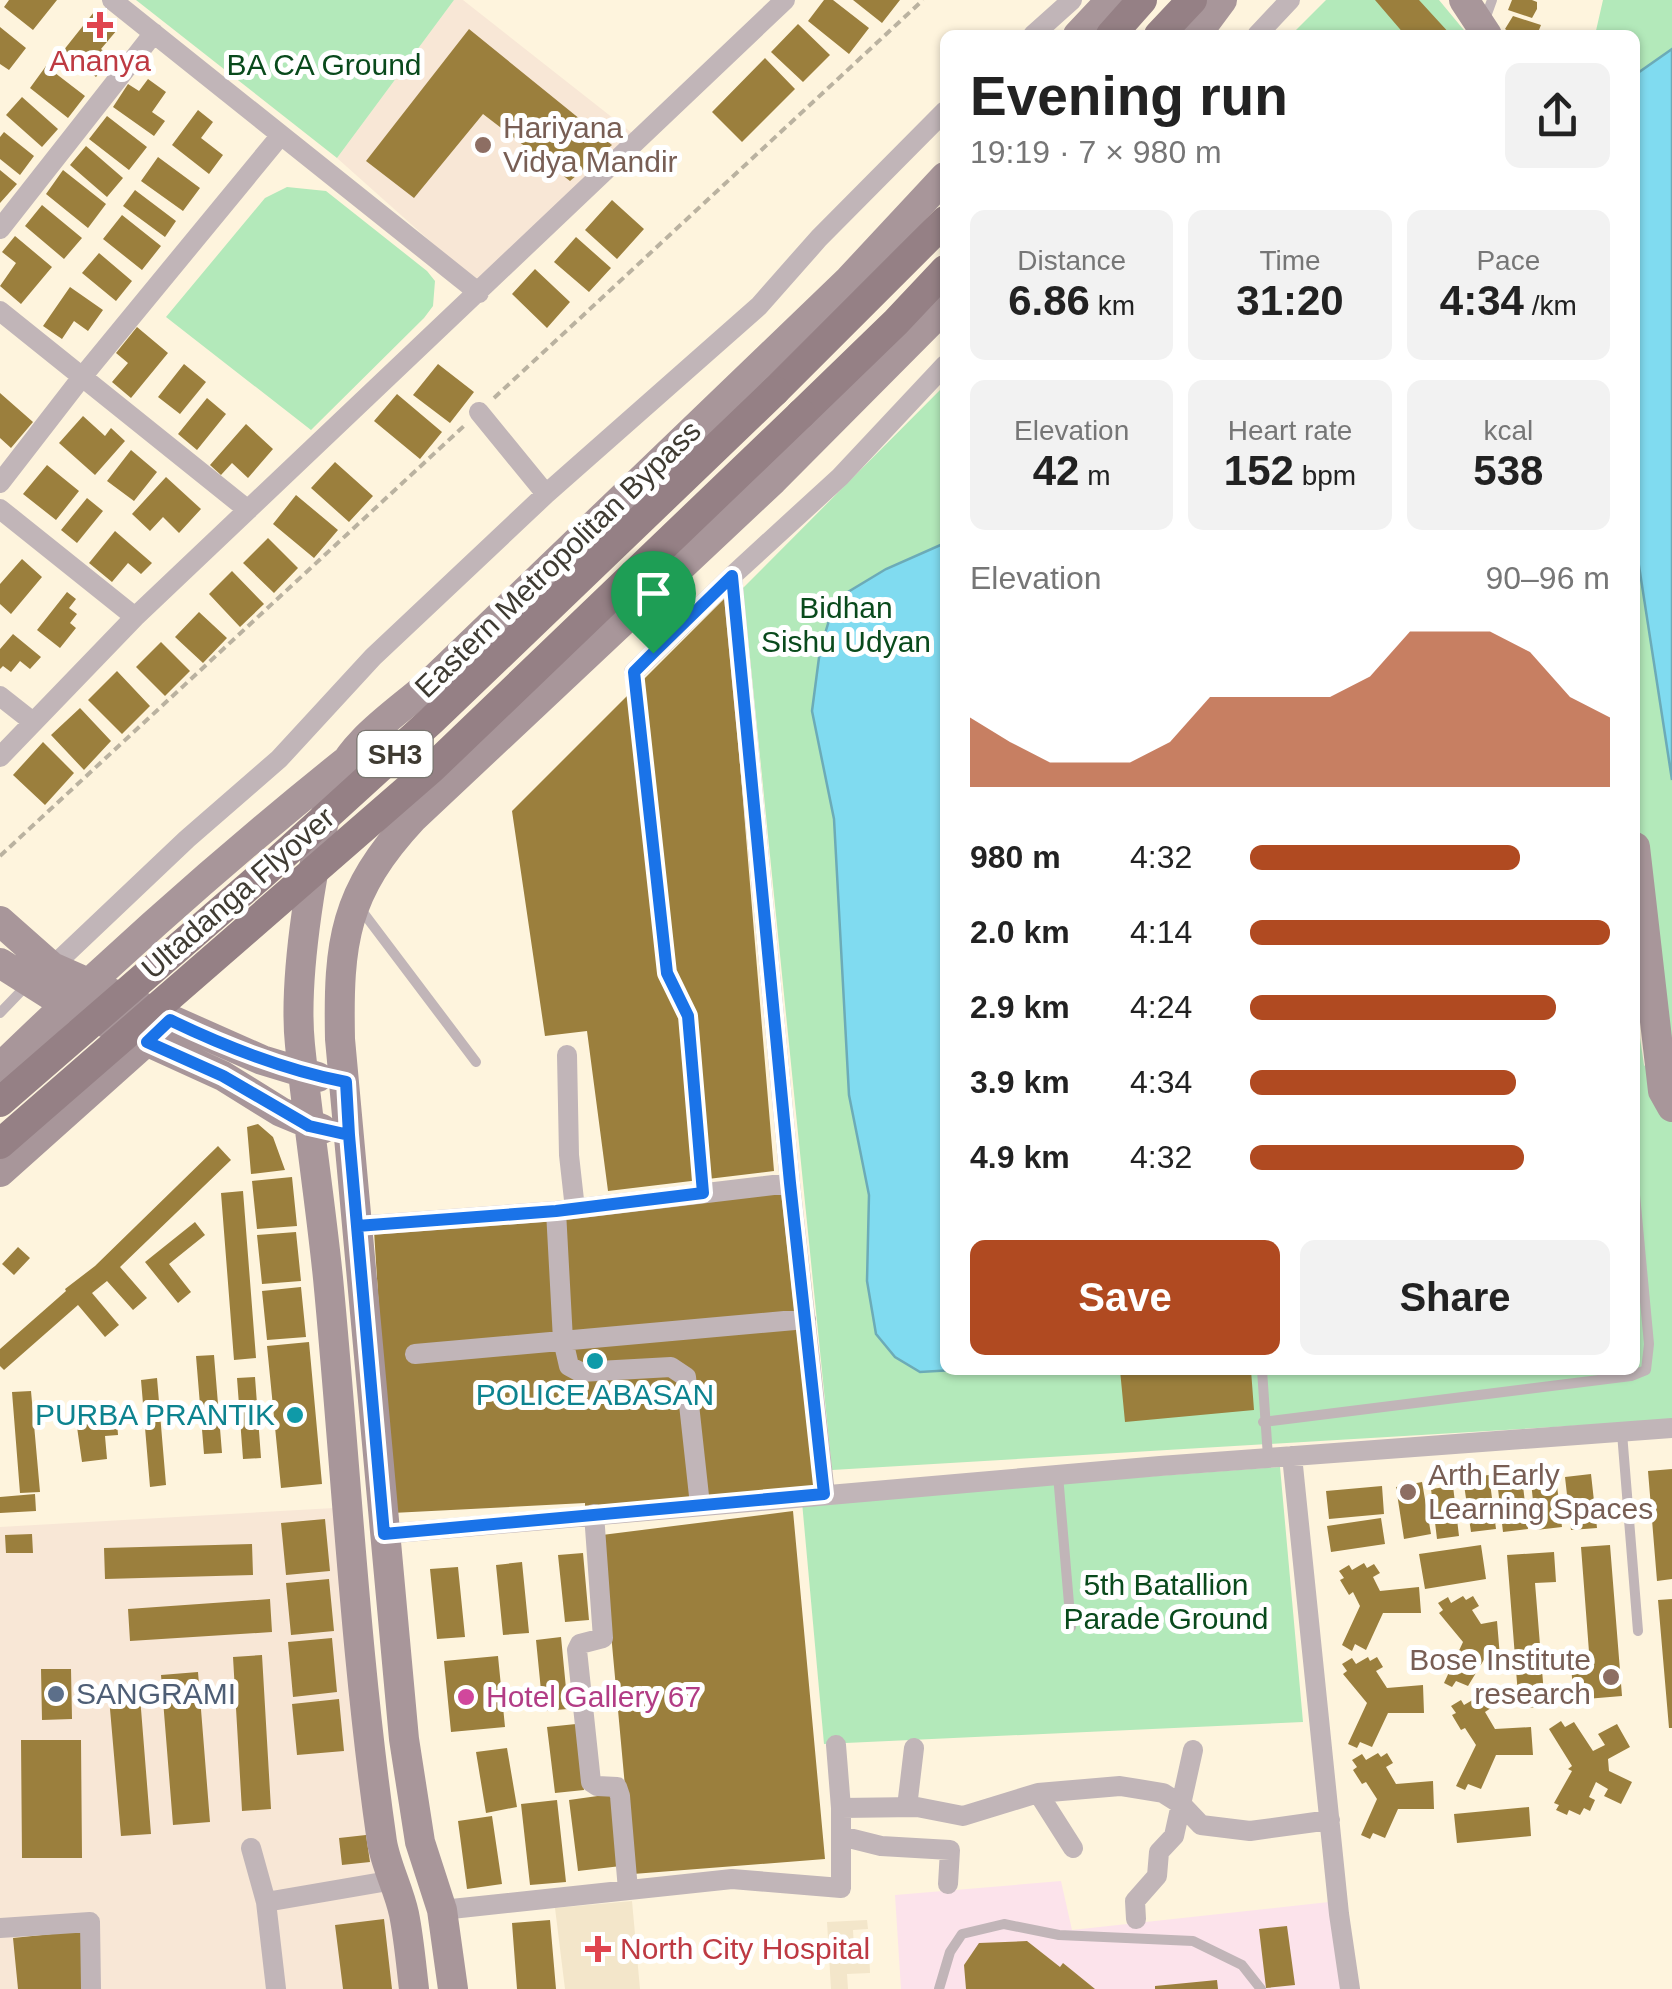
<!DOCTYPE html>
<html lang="en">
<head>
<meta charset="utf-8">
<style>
  :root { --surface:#fff; --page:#f2f2f2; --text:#222; --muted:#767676; --accent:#b04a21 }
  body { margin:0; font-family:Helvetica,sans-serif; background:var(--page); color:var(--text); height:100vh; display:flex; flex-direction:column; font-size:38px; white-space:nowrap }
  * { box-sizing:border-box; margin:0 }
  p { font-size:32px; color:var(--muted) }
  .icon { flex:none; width:55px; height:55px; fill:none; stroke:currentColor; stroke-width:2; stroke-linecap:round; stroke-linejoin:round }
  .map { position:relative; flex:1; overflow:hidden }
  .drawer { position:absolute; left:940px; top:30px; width:700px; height:1345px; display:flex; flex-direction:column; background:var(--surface); border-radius:15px; box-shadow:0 2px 8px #0004 }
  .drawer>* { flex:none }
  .pin { position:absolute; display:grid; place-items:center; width:85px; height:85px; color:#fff; margin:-102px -42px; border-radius:50% 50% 50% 0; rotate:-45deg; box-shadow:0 0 10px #0007 }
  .pin .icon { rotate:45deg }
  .round { display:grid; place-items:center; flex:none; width:105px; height:105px; border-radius:15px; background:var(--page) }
  .overview { display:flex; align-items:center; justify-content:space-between; height:170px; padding:0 30px }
  h1 { font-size:55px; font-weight:800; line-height:75px }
  .figures { display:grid; grid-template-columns:repeat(3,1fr); gap:15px; height:170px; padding:10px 30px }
  .figures div { display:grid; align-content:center; border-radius:15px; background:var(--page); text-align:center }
  .figures b { font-size:42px; font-weight:800 }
  .figures small { font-size:28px; font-weight:400 }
  .figures p { font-size:28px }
  .chart { height:280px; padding:20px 30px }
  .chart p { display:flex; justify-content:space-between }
  .chart svg { width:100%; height:180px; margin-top:10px; fill:var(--accent); opacity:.7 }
  .action { display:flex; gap:20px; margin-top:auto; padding:20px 30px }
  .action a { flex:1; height:115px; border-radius:15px; background:var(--accent); color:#fff; font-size:40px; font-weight:800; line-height:115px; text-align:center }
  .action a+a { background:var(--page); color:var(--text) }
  ul { padding:0 30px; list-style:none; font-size:32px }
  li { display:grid; grid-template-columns:160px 120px 1fr; align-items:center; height:75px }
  li i { height:25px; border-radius:12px; background:var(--accent) }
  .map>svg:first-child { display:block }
  .commercial { fill:#fce3eb }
  .built { fill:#f3e6ca }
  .education { fill:#f8e7d6 }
  .green { fill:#b3e9ba }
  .water { fill:#80dbf0; stroke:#6cabb7; stroke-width:2.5 }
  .building { fill:#9b7f3d }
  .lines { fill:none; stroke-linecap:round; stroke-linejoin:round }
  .path { stroke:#bab2a0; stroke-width:4; stroke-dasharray:8 5; stroke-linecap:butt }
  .lane { stroke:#c1b5b8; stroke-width:10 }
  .street { stroke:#c1b5b8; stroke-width:20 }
  .secondary { stroke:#a8969a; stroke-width:30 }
  .primary { stroke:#958085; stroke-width:30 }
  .primary-bridge { stroke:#958085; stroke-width:30 }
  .route-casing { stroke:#fff; stroke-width:20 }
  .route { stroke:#1a73e8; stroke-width:12 }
  .health-dot { fill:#e0444e; stroke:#fff; stroke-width:4 }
  .education-dot { fill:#8d6e63; stroke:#fff; stroke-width:4 }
  .culture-dot { fill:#0f9aa8; stroke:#fff; stroke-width:4 }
  .service-dot { fill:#5c6f8a; stroke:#fff; stroke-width:4 }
  .hotel-dot { fill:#d1479c; stroke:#fff; stroke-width:4 }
  .labels { text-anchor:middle; stroke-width:10; stroke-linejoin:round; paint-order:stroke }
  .shield { fill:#fff; stroke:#797670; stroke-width:2.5 }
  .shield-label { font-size:28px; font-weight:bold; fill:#3f3b32 }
  .health-label { font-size:30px; fill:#be3a42; stroke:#fff }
  .park-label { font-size:30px; fill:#094a1c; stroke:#fff }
  .education-label { font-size:30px; fill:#785e54; stroke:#fff; text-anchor:start }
  .street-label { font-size:30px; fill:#3f3b32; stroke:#fff }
  .culture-label { font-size:30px; fill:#0d838f; stroke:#fff }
  .service-label { font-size:30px; fill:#4e5e75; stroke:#fff; text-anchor:start }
  .hotel-label { font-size:30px; fill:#b23c85; stroke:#fff; text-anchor:start }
</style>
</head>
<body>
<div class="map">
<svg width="1672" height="1989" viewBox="0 0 1672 1989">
  <rect width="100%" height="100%" fill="#fef4dd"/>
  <!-- commercial -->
  <path class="commercial" d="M1061,1881L1072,1930L1329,1902L1341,1989H901L895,1895Z"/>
  <!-- built -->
  <path class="built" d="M632,1901L640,1989H565L555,1908Z
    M867,1920L868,1929L853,1930L854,1947L869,1946L870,1973L847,1974L848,1989H831L827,1922Z"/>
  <!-- education -->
  <path class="education" d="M454,0H463L632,133L477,283L337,158Z
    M334,1508L374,1870L394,1927L400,1989H0V1527Z"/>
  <!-- green -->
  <path class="green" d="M136,0H454L337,158Z
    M1326,0H1439L1468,35H1291Z
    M1603,0H1672V1042L1635,804V35H1595Z
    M287,187L326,191L427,271L435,281L433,306L424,318L311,430L166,317L265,198Z
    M945,385V1370H1635V1004L1644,1065L1672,1093V1420L832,1470L743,588Z
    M1280,1467L1303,1722L824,1744L802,1502Z"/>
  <!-- water -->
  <path class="water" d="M1672,49V780L1635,540V75Z
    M945,543V1370H954L920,1372L895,1357L876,1334L867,1281L869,1195L849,1095L834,819L812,711L820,650L831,614L848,592L886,569Z"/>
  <!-- building -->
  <path class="building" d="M9,0H57L33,30L4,7Z
    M824,0H833L869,28L849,54L808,21Z
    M853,0H900L882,23Z
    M1375,0H1419L1451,35H1405Z
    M1512,0H1532L1537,2V9L1532,18L1508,10Z
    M94,12L117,30L101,49L112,57L96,77L63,51Z
    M1513,16L1541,25L1537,35H1513L1505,29Z
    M798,24L830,55L803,82L771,52Z
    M0,27L26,48L9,70L0,64Z
    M469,29L612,145L570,181L483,114L414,198L366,161Z
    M765,58L795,89L742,142L712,112Z
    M46,66L85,96L68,118L30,88Z
    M148,79L166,92L152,112L165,121L154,136L113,107L128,84L139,91Z
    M22,97L58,129L42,147L6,115Z
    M198,110L213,122L201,138L223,155L209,174L172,145Z
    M107,116L147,147L129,170L89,139Z
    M4,132L34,156L20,175L0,159V137Z
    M86,146L123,178L107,197L70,165Z
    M158,157L200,188L183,211L141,181Z
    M0,170L17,184L0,203Z
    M63,170L106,204L88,228L46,194Z
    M135,190L176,221L165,237L123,206Z
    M612,200L644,229L617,259L585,230Z
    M42,205L82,238L64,259L25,226Z
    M122,215L161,246L142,270L103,239Z
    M15,236L52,267L21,304L0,286L16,263L2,252Z
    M576,237L611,268L589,292L554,262Z
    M99,253L132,281L116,301L82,273Z
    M535,269L570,302L547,328L512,294Z
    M70,287L103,310L88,331L74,321L62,339L43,326Z
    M137,327L168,353L131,398L112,382L128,363L116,353Z
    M184,364L206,382L180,414L158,397Z
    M438,364L474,392L450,423L413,395Z
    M0,393L33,422L11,448L0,438Z
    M397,394L442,432L420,459L374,421Z
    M207,398L226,414L197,450L178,434Z
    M83,416L105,436L111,428L125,441L95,475L59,443Z
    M246,424L273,449L248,478L232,463L221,475L210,465Z
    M131,450L157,472L134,501L107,481Z
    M335,462L373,496L349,522L311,488Z
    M47,465L79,491L56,520L23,494Z
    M166,477L201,509L179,533L163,517L150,531L132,514Z
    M296,495L338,530L314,558L273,524Z
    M87,498L103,511L77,543L61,530Z
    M115,531L152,563L141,574L128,563L112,582L89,563Z
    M268,538L298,568L274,593L243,563Z
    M22,559L42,577L11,614L0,604V584Z
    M232,571L264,604L240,627L209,594Z
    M67,592L76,599L69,608L77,614L70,623L76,628L60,648L37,630Z
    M726,597L774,1171L608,1191L587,1031L545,1036L512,811Z
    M199,612L227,638L203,663L175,637Z
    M13,634L41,657L30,669L20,661L11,672L3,666L0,669V649Z
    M161,642L190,671L165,696L136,667Z
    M117,671L150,706L122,734L88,700Z
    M80,708L111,741L84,770L51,735Z
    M43,742L74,773L45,805L13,775Z
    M258,1124L273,1137L285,1170L251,1174L247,1127Z
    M218,1146L231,1160L120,1267L147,1298L133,1310L107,1281L92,1293L119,1325L105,1337L78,1305L4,1370L0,1366V1349L66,1291L65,1289L95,1266Z
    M292,1177L297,1226L257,1229L252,1181Z
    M243,1191L256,1358L234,1360L221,1193Z
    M789,1193L822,1491L671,1499V1502L585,1509V1503L392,1513L374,1231Z
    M195,1222L205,1235L169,1264L191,1292L178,1303L145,1262Z
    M296,1232L301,1281L262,1284L257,1235Z
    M18,1247L30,1258L14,1275L2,1264Z
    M301,1287L306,1337L267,1340L262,1291Z
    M309,1342L322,1484L281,1488L267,1346Z
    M214,1355L222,1453L204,1454L196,1356Z
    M1120,1370H1251L1254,1410L1125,1422Z
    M255,1377L261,1458L243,1459L237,1378Z
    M157,1378L166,1485L150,1487L141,1380Z
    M31,1391L40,1492L20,1493L12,1392Z
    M109,1401L108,1409H116L118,1435L105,1436L107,1459L82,1462L74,1406Z
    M1555,1469L1562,1527L1536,1530L1530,1472Z
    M1672,1469V1579L1657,1581L1648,1471Z
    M1591,1474L1597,1528L1571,1530L1565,1477Z
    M1489,1475L1496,1529L1471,1532L1463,1478Z
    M1522,1477L1528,1529L1503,1532L1497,1480Z
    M1422,1482L1431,1534L1404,1539L1396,1487Z
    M1382,1486L1384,1514L1329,1519L1326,1491Z
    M1453,1486L1459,1536L1437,1539L1431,1489Z
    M35,1494L36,1511L0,1513V1497Z
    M793,1511L825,1859L633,1874L602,1535Z
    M1381,1518L1385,1544L1331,1552L1327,1526Z
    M325,1519L330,1571L286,1575L281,1523Z
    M32,1534L33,1553H6L5,1535Z
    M252,1544L253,1575L105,1579L104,1548Z
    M1481,1545L1486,1579L1425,1589L1419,1554Z
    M1610,1545L1622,1696L1574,1700L1571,1666L1590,1665L1581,1547Z
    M1554,1552L1556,1582L1535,1583L1545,1707L1519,1708L1507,1555Z
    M583,1553L589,1620L565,1622L558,1555Z
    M522,1562L529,1633L503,1635L496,1565Z
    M1364,1563L1367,1568L1374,1564L1380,1573L1373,1577L1380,1591L1419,1587L1421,1613H1383L1366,1650L1355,1644L1352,1651L1342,1645L1360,1606L1353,1592L1349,1595L1340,1580L1344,1578L1339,1571L1349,1565L1352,1570Z
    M458,1567L465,1637L437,1639L430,1569Z
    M329,1579L334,1631L291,1635L286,1583Z
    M1463,1596L1466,1600L1473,1596L1479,1606L1472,1610L1481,1624L1497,1621L1500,1657L1485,1658L1468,1686L1456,1681L1452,1687L1444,1683L1463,1642L1439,1613L1443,1610L1438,1603L1448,1597L1451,1603Z
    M270,1599L272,1632L130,1641L128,1609Z
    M1672,1599V1728H1669L1658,1600Z
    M561,1637L568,1709L543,1711L536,1640Z
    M332,1638L337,1692L293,1697L288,1642Z
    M262,1655L271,1809L242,1811L233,1657Z
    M498,1656L505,1727L451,1732L444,1661Z
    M1368,1657L1370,1661L1377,1657L1383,1667L1376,1671L1387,1688L1423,1685L1424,1713H1388L1372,1747L1360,1742L1357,1748L1348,1744L1367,1703L1343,1674L1347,1671L1342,1664L1352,1658L1356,1664Z
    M41,1669H71L72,1719L42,1720Z
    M198,1672L210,1822L173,1825L161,1675Z
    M139,1684L151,1834L121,1836L108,1686Z
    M1476,1698L1479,1703L1486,1699L1491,1708L1485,1712L1495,1729L1531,1727L1533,1755H1496L1481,1789L1468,1784L1465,1790L1456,1786L1476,1745L1465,1728L1461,1730L1452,1715L1456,1713L1451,1706L1461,1700L1464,1705Z
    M339,1699L344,1751L297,1755L292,1704Z
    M1561,1721L1565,1727L1574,1722L1593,1751L1605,1745L1598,1734L1617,1724L1630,1747L1608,1759L1609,1771L1632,1782L1621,1804L1604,1796L1608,1789L1596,1782L1589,1797L1595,1800L1590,1811L1584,1808L1580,1815L1569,1810L1567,1815L1556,1810L1559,1805L1554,1803L1572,1771L1568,1769L1572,1766L1549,1729Z
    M576,1724L584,1790L555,1793L547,1727Z
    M21,1740H81L82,1858H22Z
    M507,1748L517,1807L486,1813L476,1752Z
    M1378,1753L1381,1757L1387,1753L1393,1763L1386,1767L1396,1784L1433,1781L1434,1809H1398L1385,1838L1373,1833L1370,1839L1361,1835L1377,1799L1366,1782L1362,1784L1353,1770L1357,1767L1352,1760L1362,1754L1366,1760Z
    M612,1794L621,1866L578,1871L569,1800Z
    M557,1800L566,1882L530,1885L521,1804Z
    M1529,1807L1531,1836L1457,1843L1454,1814Z
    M492,1816L502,1884L467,1889L458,1821Z
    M366,1835L370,1862L342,1865L339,1838Z
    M384,1919L392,1989H343L335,1925Z
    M550,1920L556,1989H517L512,1923Z
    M1287,1926L1295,1985L1266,1988L1259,1929Z
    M81,1931L87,1989H18L13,1938Z
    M1027,1941L1060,1967L1063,1963L1095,1989H966L964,1965L979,1943Z
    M1217,1980L1218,1989H1155V1986Z"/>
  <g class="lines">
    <!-- path -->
    <path class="path" d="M494,398L923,0
      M0,856L465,425"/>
    <!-- lane -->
    <path class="lane" d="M1484,22L1492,0
      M634,672L667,973L688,1017L703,1193
      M359,907L476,1062
      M0,1013L27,985
      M1262,1370L1268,1457
      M1263,1422L1631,1376L1646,1370L1649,1344L1635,1195
      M1622,1433L1638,1631
      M1058,1475L1071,1627
      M939,1989L950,1952L962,1934L1004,1924L1059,1935L1193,1941L1242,1965L1261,1989"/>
    <!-- street -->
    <path class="street" d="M112,0L479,293
      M1033,35L1072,0
      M1257,35L1290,0
      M0,229L154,33
      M0,311L248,510
      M479,412L546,494
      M0,483L82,377L281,135
      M0,509L135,617
      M634,672L732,576
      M0,696L33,722
      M0,757L135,617L785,0
      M52,967L187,839L279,759L373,657L546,494L759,306L819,238L945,111
      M567,1055L569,1155L575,1209
      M556,1211L563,1340L569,1366L580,1372L671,1367L686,1377L700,1505
      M357,1226L556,1211L790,1183
      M415,1354L806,1319
      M1292,1456L1339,1914L1350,1989
      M825,1494L790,1183L732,576L840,477L945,365
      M594,1514L603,1638L580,1644L577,1650L591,1782L597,1786L617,1787L620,1796L628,1890
      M384,1534L1160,1466L1672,1428
      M1038,1793L1073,1848
      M907,1807L914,1748
      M841,1808L917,1807L963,1816L1038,1793L1120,1786L1163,1793L1182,1805L1201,1825L1250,1831L1330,1820
      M841,1836L881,1846L950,1850L948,1884
      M251,1848L266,1902L276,1989
      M266,1902L394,1880
      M442,1910L732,1879L841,1888V1808L836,1745
      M1136,1919L1135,1901L1157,1876L1159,1852L1174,1836L1193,1750
      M0,1928L90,1922L91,1989"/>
    <!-- secondary -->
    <path class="secondary" d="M1464,0L1487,35
      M1078,35L1111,0
      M1196,35L1222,0
      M1635,847L1663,1091L1672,1107
      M0,921L52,967L262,1060L318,1077
      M0,963L65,1004L223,1076L281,1112L322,1129
      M0,1068C110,961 224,859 344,763
      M0,1172L160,1029
      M414,1989C411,1964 409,1939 404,1914C399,1890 386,1866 382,1842C355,1655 346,1466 328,1278C320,1200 308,1123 300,1045C293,978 313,848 335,784C349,743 395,714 427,686L849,280L945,177
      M453,1989L442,1910L420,1842L404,1739L340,1039C338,942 344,892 413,818L773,480L945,307"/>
    <!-- primary -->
    <path class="primary" d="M1111,35L1142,0
      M1159,35L1192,0
      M775,391L945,221
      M801,414L896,322L945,270"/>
    <!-- primary-bridge -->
    <path class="primary-bridge" d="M0,1102L264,873L432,720L775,391
      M0,1144L431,769L801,414"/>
  </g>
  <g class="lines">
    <defs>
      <path id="route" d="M653,653L634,672L667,973L688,1016L703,1193L556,1211L357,1226L349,1135L309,1126L223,1076L147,1042L170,1020C226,1047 284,1070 346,1082L349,1135L384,1534L824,1494L790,1183L732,576L653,653"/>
    </defs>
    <!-- route casing -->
    <use href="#route" class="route-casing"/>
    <!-- route -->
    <use href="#route" class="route"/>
  </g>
  <!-- markers -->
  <g class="health-dot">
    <path d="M95 10h10v10h10v10h-10v10h-10v-10h-10v-10h10z"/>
    <path d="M593 1934h10v10h10v10h-10v10h-10v-10h-10v-10h10z"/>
  </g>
  <g class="education-dot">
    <circle cx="483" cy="145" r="10"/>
    <circle cx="1408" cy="1492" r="10"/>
    <circle cx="1611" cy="1677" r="10"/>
  </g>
  <g class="culture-dot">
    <circle cx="595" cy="1361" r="10"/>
    <circle cx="295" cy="1415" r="10"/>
  </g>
  <circle class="service-dot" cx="56" cy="1694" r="10"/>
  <circle class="hotel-dot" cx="466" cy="1697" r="10"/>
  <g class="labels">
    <!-- shield labels -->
    <rect class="shield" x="357.5" y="731" width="75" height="46" rx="8"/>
    <g class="shield-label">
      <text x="395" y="764">SH3</text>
    </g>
    <!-- health labels -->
    <g class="health-label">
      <text x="100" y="71">Ananya</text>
      <text x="620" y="1959" text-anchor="start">North City Hospital</text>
    </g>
    <!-- park labels -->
    <g class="park-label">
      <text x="324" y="75">BA CA Ground</text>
      <text x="846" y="618">Bidhan<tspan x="846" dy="34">Sishu Udyan</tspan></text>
      <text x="1166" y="1595">5th Batallion<tspan x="1166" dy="34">Parade Ground</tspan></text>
    </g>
    <!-- education labels -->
    <g class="education-label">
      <text x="503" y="138">Hariyana<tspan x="503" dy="34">Vidya Mandir</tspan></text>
      <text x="1428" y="1485">Arth Early<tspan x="1428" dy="34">Learning Spaces</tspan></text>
      <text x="1591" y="1670" text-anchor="end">Bose Institute<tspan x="1591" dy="34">research</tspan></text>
    </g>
    <!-- street labels -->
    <g class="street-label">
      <text transform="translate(558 559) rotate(-44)" y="10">Eastern Metropolitan Bypass</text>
      <text transform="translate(238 893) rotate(-41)" y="10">Ultadanga Flyover</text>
    </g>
    <!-- culture labels -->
    <g class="culture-label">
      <text x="595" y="1405">POLICE ABASAN</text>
      <text x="275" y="1425" text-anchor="end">PURBA PRANTIK</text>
    </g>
    <!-- service labels -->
    <g class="service-label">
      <text x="76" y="1704">SANGRAMI</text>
    </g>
    <!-- hotel labels -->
    <g class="hotel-label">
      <text x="486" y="1707">Hotel Gallery 67</text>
    </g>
  </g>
</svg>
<div class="pin" style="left:653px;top:653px;background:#1e9e55"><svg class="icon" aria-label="arrive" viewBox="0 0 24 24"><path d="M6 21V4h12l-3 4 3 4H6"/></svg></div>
<section class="drawer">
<div class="overview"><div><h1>Evening run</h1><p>19:19 · 7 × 980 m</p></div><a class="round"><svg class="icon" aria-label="share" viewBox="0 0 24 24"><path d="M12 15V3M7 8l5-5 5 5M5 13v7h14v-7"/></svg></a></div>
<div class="figures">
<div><p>Distance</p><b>6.86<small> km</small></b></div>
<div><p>Time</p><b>31:20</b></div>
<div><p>Pace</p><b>4:34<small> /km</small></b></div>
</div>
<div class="figures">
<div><p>Elevation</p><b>42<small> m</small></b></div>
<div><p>Heart rate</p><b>152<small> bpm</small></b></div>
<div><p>kcal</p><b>538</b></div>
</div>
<div class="chart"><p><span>Elevation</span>90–96 m</p>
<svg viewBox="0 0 160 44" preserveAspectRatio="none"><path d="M0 44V27L10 33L20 38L30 38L40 38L50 33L60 22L70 22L80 22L90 22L100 17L110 6L120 6L130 6L140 11L150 22L160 27V44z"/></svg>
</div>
<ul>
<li><b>980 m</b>4:32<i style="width:75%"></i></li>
<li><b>2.0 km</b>4:14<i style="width:100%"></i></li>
<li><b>2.9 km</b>4:24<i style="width:85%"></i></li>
<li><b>3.9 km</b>4:34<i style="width:74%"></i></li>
<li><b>4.9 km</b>4:32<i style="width:76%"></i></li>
</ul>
<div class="action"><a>Save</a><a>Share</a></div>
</section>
</div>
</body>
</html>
